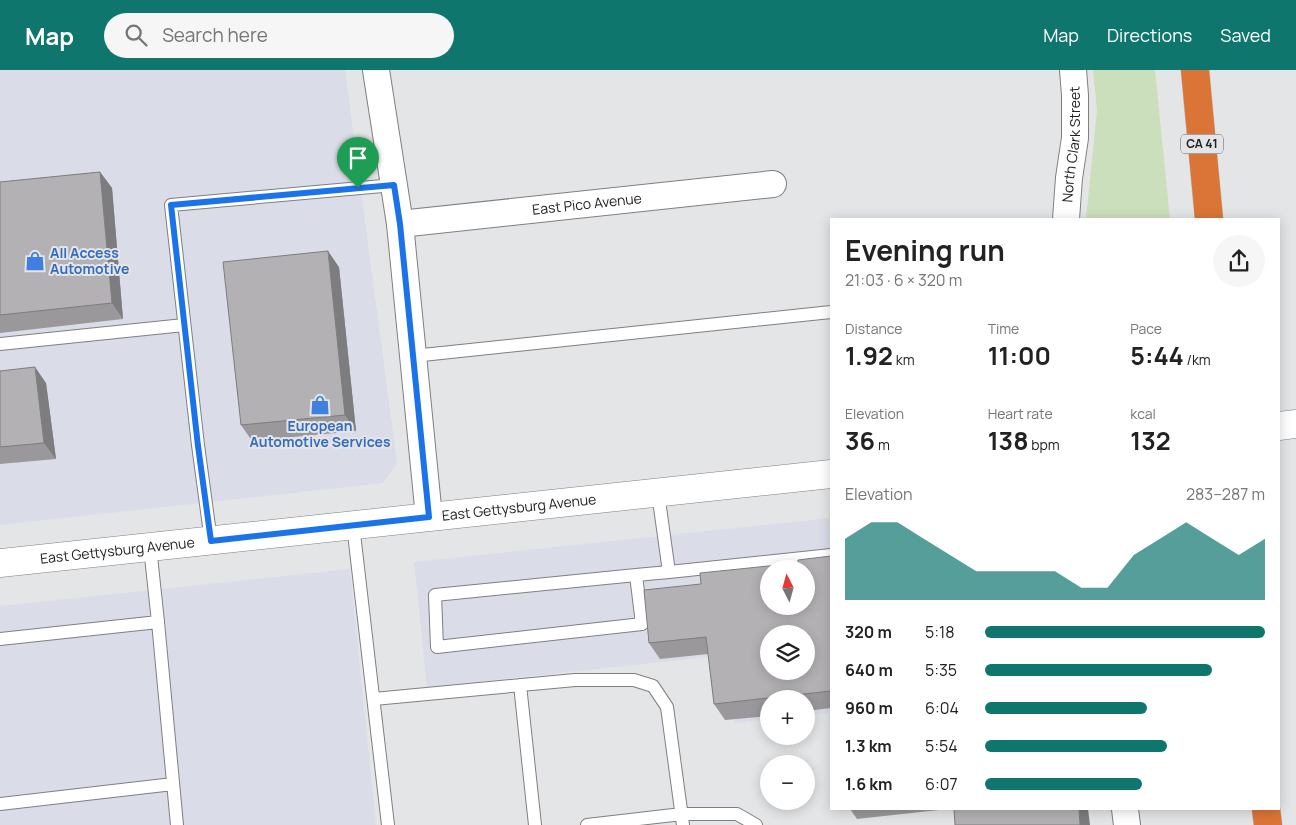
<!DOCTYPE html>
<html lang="en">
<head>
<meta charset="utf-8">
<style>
  :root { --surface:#fff; --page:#f6f6f6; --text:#222; --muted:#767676; --accent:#0f766e }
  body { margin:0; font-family:Manrope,sans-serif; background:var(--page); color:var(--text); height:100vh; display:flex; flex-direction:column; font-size:19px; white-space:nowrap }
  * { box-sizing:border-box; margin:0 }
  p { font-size:16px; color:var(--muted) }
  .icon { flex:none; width:28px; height:28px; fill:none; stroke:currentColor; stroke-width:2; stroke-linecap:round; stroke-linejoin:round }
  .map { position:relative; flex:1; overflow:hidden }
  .panel { position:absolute; left:830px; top:148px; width:450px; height:592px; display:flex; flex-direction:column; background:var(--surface); border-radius:0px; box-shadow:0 2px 12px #0003 }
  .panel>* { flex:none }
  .needle { width:32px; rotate:354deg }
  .controls { position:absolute; left:760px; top:490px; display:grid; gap:10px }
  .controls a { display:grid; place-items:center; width:55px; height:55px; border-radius:50%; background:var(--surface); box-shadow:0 2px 12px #0003; font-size:25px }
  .pin { position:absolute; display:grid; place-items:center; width:42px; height:42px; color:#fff; margin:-51px -21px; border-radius:50% 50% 50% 0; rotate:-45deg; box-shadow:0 0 5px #0007 }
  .pin .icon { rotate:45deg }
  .round { display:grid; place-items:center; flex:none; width:52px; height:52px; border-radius:26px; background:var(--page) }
  .summary { display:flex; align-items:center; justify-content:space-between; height:85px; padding:0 15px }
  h1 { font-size:28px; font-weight:700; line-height:38px }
  .figures { display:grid; grid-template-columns:repeat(3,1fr); gap:8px; height:85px; padding:5px 15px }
  .figures div { display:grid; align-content:center }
  .figures b { font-size:25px; font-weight:700 }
  .figures small { font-size:14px; font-weight:400 }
  .figures p { font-size:14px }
  .chart { height:140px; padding:10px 15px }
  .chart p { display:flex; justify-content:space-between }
  .chart svg { width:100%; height:90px; margin-top:5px; fill:var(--accent); opacity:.7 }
  ul { padding:0 15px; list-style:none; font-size:16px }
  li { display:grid; grid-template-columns:80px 60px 1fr; align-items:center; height:38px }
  li i { height:12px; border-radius:6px; background:var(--accent) }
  header { display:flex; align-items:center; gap:30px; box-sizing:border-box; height:70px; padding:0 25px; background:var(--accent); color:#fff }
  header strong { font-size:24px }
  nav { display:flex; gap:28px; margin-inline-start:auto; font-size:18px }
  .search { width:350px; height:45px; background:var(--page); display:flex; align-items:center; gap:12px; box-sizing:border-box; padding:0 18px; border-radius:28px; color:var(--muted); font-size:19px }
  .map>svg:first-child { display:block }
  .built { fill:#dadde7; fill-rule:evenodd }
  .green { fill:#ccdfbc }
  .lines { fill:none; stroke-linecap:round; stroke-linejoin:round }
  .service-casing { stroke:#7f7f82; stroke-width:14 }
  .minor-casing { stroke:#7f7f82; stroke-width:28 }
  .tertiary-casing { stroke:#7f7f82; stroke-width:29 }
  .motorway-casing { stroke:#c1c1c1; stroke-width:29 }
  .service { stroke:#fff; stroke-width:12 }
  .minor { stroke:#fff; stroke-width:26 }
  .tertiary { stroke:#fff; stroke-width:28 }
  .motorway { stroke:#db7537; stroke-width:28 }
  .wall { fill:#9a989b }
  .shaded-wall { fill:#7d7c7e }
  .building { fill:#b3b1b4; stroke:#7d7c7e; fill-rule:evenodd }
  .route-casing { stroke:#fff; stroke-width:10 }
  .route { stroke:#1a73e8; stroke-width:6 }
  .labels { text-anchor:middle; stroke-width:4; stroke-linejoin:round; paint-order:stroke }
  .shield { fill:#e4e5e7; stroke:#5c5c5e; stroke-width:1 }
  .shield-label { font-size:12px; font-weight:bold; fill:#222223 }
  .street-label { font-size:14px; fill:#222223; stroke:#e4e5e7 }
  .shop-label { font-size:14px; font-weight:bold; fill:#366cbe; stroke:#e4e5e7; text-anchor:start }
</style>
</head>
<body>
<header>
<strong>Map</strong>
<div class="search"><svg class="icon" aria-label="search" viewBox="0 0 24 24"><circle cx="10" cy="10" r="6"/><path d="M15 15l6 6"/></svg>Search here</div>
<nav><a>Map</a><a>Directions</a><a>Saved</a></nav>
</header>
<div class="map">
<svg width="1296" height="755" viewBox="0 0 1296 755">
  <rect width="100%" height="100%" fill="#e4e5e7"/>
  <!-- built -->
  <path class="built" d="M0,0H345L397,393L383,413L0,455Z
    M831,448V643L806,645V629H769V649L735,653L728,585L427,617L414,492ZM769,499H806V536H769ZM769,564H806V601H769Z
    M350,499L376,755H0V536Z"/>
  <!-- green -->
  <path class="green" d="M1093,0H1155L1170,149H1086L1097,40Z"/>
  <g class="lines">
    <defs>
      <path id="service" d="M0,274L184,255
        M413,286L831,242
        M658,423L669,502L831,485
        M353,455L388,755
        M211,471L198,375L171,135L394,115
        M150,477L158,552L177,755
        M636,505L642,554L437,577L435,525L636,505L669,502
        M0,569L158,552
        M520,615L535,755
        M374,629L575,610H634L653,616L667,637L683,755
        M0,734L173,714
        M587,755L682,744H737L756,755"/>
      <g id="minor">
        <path d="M376,0L400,154L429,447"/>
        <path id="s1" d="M1066,149L1069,108L1075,68V25L1073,0"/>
        <path id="s2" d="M400,154L773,114"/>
        <path d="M1125,739L1127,755"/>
      </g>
      <g id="tertiary">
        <path d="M1279,356L1296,354"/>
        <path id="s3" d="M0,493L831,404"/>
      </g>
      <path id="motorway" d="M1195,0L1209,149
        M1266,739L1268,755"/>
    </defs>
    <!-- service casing -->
    <use href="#service" class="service-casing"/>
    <!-- minor casing -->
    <use href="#minor" class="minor-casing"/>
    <!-- tertiary casing -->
    <use href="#tertiary" class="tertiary-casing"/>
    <!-- motorway casing -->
    <use href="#motorway" class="motorway-casing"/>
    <!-- service -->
    <use href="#service" class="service"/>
    <!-- minor -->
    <use href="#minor" class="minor"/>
    <!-- tertiary -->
    <use href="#tertiary" class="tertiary"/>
    <!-- motorway -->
    <use href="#motorway" class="motorway"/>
  </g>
  <!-- wall -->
  <path class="wall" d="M100,102L112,118L123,249L0,263V112Z
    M339,197L356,361L252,371L241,355Z
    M0,301L46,313L56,389L0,394Z
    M831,486V638L806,641V629H769V646L725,650L714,634L708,584L660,589L649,573L701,514Z
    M850,739H948L857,749Z"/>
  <!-- shaded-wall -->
  <path class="shaded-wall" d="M100,102L112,118L123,249L112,233Z
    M328,181L339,197L356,361L345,345Z
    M35,297L46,313L56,389L44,373Z
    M1079,739H1088L1090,755H1080Z"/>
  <!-- building -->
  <path class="building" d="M100,102L112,233L0,245V112Z
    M328,181L345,345L241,355L223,192Z
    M35,297L44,373L0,377V301Z
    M831,486V621L714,634L706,567L649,573L644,520L701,514L700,503L798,493V490ZM769,499H806V536H769ZM769,564H806V601H769Z
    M954,739H1079L1080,755H955Z"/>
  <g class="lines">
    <defs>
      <path id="route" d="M394,115L400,154L429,447L211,471L198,376L171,135Z"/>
    </defs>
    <!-- route casing -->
    <use href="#route" class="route-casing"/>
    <!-- route -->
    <use href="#route" class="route"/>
  </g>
  <!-- icons -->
  <defs>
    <symbol id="shop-bare" viewBox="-9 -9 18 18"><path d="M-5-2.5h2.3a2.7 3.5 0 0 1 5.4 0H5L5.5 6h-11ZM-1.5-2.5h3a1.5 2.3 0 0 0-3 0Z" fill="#3f7fe0" stroke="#e4e5e7" stroke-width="2.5" paint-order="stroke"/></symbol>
  </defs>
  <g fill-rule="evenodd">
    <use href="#shop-bare" x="21" y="177" width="28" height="28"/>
    <use href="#shop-bare" x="306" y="321" width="28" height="28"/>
  </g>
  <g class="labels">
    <!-- shield labels -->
    <rect class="shield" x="1181" y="64.5" width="42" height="19" rx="4"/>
    <g class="shield-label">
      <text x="1202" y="78">CA 41</text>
    </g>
    <!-- street labels -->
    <g class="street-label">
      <text dy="5" stroke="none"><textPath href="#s1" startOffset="75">North Clark Street</textPath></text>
      <text dy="5" stroke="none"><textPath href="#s2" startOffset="188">East Pico Avenue</textPath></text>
      <text dy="5" stroke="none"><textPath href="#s3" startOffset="522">East Gettysburg Avenue</textPath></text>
      <text dy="5" stroke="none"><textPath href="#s3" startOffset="118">East Gettysburg Avenue</textPath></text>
    </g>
    <!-- shop labels -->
    <g class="shop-label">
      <text x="50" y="188">All Access<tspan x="50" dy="16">Automotive</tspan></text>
      <text x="320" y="361" text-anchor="middle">European<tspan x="320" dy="16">Automotive Services</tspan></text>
    </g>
  </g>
</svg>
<div class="controls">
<a><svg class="needle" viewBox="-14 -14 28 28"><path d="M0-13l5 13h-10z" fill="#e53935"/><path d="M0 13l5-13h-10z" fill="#767676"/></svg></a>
<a><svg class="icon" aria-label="layers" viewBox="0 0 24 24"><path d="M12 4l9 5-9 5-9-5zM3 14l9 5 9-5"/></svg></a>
<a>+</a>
<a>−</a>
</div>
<div class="pin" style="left:358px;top:118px;background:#1e9e55"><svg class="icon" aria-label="arrive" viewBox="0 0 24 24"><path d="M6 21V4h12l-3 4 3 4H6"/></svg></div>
<section class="panel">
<div class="summary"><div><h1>Evening run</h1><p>21:03 · 6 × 320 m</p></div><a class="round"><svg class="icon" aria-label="share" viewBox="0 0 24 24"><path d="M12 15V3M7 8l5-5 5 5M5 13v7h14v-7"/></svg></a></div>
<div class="figures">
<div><p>Distance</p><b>1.92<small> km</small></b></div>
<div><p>Time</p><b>11:00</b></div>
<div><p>Pace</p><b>5:44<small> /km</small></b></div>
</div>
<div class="figures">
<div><p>Elevation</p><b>36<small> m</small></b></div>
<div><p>Heart rate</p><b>138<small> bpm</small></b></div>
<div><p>kcal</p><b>132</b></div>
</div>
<div class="chart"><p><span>Elevation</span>283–287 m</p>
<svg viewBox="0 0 160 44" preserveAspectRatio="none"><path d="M0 44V14L10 6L20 6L30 14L40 22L50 30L60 30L70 30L80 30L90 38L100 38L110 22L120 14L130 6L140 14L150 22L160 14V44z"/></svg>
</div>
<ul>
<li><b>320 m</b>5:18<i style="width:100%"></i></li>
<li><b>640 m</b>5:35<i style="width:81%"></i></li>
<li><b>960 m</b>6:04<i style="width:58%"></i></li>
<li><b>1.3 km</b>5:54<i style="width:65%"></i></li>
<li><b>1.6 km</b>6:07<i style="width:56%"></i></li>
</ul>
</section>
</div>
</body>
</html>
